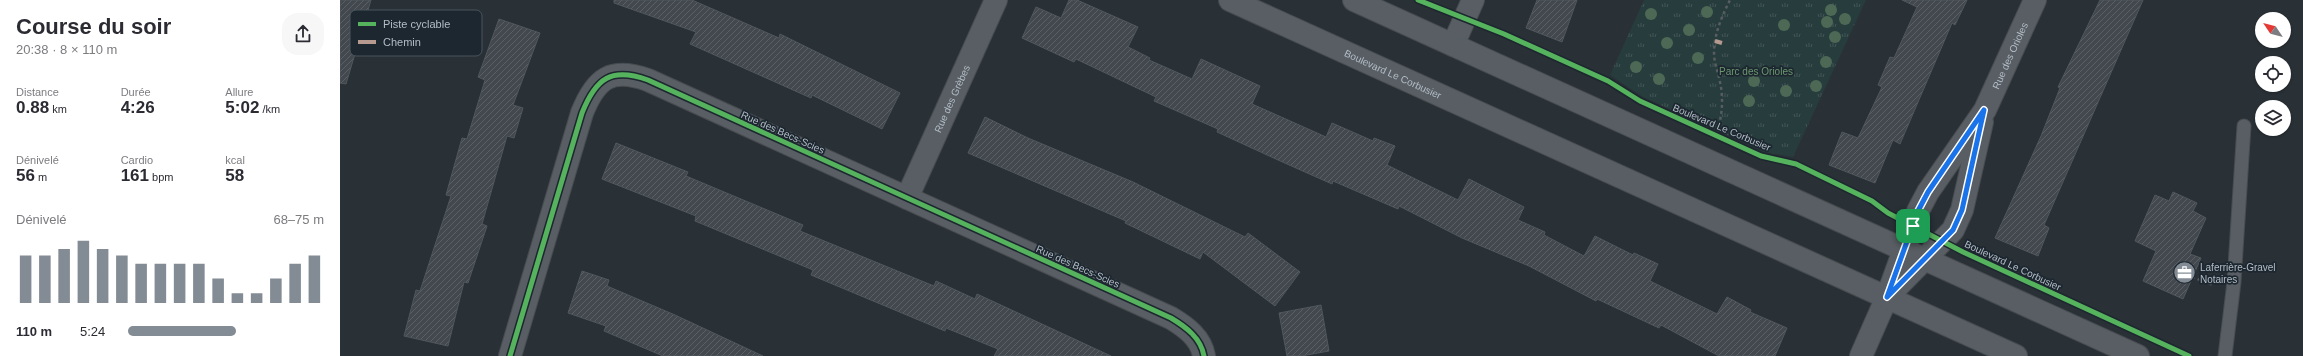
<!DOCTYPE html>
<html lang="fr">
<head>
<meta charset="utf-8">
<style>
  :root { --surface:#fff; --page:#f7f7f7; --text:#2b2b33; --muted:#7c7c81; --accent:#838c94 }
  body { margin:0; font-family:Helvetica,sans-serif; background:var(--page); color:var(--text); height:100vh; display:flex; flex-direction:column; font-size:15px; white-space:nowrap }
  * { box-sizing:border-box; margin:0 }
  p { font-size:13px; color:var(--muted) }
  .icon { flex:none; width:22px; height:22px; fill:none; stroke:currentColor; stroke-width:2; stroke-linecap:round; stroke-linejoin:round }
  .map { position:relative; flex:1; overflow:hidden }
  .sheet { display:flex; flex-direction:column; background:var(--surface); width:340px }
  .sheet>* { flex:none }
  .needle { width:26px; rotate:305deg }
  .tools { position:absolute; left:1915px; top:12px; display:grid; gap:8px }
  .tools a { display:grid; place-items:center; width:36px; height:36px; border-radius:50%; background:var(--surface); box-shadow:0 1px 3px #0004; font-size:20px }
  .pin { position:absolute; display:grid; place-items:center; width:34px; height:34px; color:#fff; margin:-17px; border-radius:8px; box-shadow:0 2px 6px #0006 }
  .round { display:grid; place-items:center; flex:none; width:42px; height:42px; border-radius:16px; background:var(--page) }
  .headline { display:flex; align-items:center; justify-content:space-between; height:68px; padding:0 16px }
  h1 { font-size:22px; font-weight:700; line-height:30px }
  .figures { display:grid; grid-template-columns:repeat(3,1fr); gap:6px; height:68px; padding:4px 16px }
  .figures div { display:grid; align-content:center }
  .figures b { font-size:17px; font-weight:700 }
  .figures small { font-size:11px; font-weight:400 }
  .figures p { font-size:11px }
  .chart { height:112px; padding:8px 16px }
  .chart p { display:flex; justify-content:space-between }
  .chart svg { width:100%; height:72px; margin-top:4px; stroke:var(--accent); stroke-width:6 }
  ul { padding:0 16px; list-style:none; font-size:13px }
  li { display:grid; grid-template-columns:64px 48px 1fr; align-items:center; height:30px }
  li i { height:10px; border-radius:5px; background:var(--accent) }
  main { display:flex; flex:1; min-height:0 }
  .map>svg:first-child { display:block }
  .park { fill:url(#park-tufts) }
  .building { fill:url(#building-hatch); stroke:#51585d }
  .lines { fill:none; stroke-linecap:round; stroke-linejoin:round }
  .service-casing { stroke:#474c50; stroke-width:15 }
  .minor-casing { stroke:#474c50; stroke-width:24 }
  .tertiary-casing { stroke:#474c50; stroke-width:24 }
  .path { stroke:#575d61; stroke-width:2.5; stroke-dasharray:3 3; stroke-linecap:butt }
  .service { stroke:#585e63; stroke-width:13 }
  .minor { stroke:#585e63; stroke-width:22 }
  .tertiary { stroke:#585e63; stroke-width:22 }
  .quiet { stroke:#b69a8f; stroke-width:4; stroke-dasharray:8 4; stroke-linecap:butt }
  .cycleway-casing { stroke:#1d2730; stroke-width:8 }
  .cycleway { stroke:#56b35d; stroke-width:5 }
  .tree { fill:#4d6955 }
  .route-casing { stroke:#fff; stroke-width:8 }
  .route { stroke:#1a73e8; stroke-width:5 }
  .labels { text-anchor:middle; stroke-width:3.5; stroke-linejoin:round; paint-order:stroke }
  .street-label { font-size:10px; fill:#b3bdc7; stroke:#1d2730 }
  .park-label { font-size:10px; fill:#6b976f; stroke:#1d2730 }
  .poi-label { font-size:10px; fill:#b3bdc7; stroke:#1d2730; text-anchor:start }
  .key { fill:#1d2730; stroke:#4a545d; stroke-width:1 }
  .key-label { font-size:11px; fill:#b3bdc7 }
</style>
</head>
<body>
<main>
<section class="sheet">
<div class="headline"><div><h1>Course du soir</h1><p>20:38 · 8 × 110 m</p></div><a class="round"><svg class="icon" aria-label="share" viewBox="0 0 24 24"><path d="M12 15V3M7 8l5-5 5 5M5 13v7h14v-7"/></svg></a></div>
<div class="figures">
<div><p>Distance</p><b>0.88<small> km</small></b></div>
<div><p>Durée</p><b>4:26</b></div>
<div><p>Allure</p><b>5:02<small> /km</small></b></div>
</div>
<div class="figures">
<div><p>Dénivelé</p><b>56<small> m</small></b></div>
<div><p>Cardio</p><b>161<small> bpm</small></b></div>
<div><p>kcal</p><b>58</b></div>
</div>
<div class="chart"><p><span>Dénivelé</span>68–75 m</p>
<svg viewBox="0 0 160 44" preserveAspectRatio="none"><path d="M5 44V15M15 44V15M25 44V11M35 44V6M45 44V11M55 44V15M65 44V20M75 44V20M85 44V20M95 44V20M105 44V29M115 44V38M125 44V38M135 44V29M145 44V20M155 44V15"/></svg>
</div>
<ul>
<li><b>110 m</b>5:24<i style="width:55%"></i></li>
</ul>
</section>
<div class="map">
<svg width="1963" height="356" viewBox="0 0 1963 356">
  <defs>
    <pattern id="park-tufts" width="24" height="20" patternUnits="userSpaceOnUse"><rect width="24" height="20" fill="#273c3c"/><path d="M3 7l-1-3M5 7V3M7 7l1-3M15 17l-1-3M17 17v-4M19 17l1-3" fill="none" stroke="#445657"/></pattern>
    <pattern id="building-hatch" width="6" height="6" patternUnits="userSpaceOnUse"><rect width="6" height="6" fill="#42484e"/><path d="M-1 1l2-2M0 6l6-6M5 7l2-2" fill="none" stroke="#5b6066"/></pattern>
  </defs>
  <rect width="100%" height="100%" fill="#293036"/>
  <!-- park -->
  <path class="park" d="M1304,0H1526L1453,157L1425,152L1303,97L1270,75Z"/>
  <!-- building -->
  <path class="building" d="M0,0H31L6,84L0,83Z
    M274,0H352L439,38L440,34L560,93L542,129L472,95L471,98L350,44L356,32L274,3Z
    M729,0H737L798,27L788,47L810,58L809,60L852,79L861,59L920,86L912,104L957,124L986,137L992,123L1033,141L1034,138L1055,146L1047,165L1118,200L1129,179L1184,207L1178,220L1205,232L1204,235L1244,256L1255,236L1293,255L1294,253L1318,264L1310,281L1377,314L1387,297L1411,310L1410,312L1447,328L1435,356H1379L1321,325L1319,328L1257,299L1256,301L1189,266L1122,238L1059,206L1058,209L993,181L992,184L938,160L877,132L878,129L814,101L816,97L736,59L734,62L682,38L696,7L721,18Z
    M1197,0H1237L1222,42L1186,28Z
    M1562,0H1627L1615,25L1612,23L1560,144L1553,140L1535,183L1489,165L1502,132L1518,138L1542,87L1538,85L1550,57L1554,58L1577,7Z
    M1760,0H1803L1704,225L1709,228L1698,256L1655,238L1701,136L1720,88L1718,87Z
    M159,19L200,33L173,105L183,108L174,138L167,136L142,224L147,226L128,283L124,282L108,346L64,336L76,290L80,291L111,196L106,195L122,138L127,139L145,80L138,77Z
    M645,117L688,138L793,182L905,237L908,233L960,272L935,306L863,252L860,259L785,223L786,221L628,153Z
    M276,143L348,172L346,176L463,225L460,231L594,286L596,281L635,299L637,294L771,356H654L658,349L606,328L605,331L471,275L473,270L355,221L356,216L262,179Z
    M1833,192L1857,203L1853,211L1866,218L1850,254L1861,258L1843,299L1803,281L1816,251L1795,241L1815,195L1829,201Z
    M242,271L269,280L267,286L335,315L423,356H323L264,331L266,326L228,313Z
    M981,305L989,351L961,356H947L939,313Z"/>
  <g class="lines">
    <defs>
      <path id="service" d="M1885,356L1894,282L1904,126"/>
      <g id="minor">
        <path d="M1113,45L1133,0"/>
        <path id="s1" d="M567,198L656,0"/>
        <path d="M1551,293L1613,230L1622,210L1642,122"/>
        <path d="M170,356L242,113C256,78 271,67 308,80L831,318C846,327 861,338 864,356"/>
        <path id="s2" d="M1521,356L1547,297L1578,211L1588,192L1645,110L1695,0"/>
      </g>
      <g id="tertiary">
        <path id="s3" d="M890,0L1676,356"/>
        <path d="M1014,0L1798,356"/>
      </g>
    </defs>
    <!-- service casing -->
    <use href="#service" class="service-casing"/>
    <!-- minor casing -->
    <use href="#minor" class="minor-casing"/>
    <!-- tertiary casing -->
    <use href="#tertiary" class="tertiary-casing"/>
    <!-- path -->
    <path class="path" d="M1375,137C1382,120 1384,100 1380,82C1378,72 1374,63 1374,53C1374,34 1382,16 1390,0
      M1852,277L1873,285"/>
    <!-- service -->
    <use href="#service" class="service"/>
    <!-- minor -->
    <use href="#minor" class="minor"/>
    <!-- tertiary -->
    <use href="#tertiary" class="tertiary"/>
    <!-- quiet -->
    <path class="quiet" d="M1375,41L1382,43"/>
    <defs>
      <path id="cycleway" d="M1078,0L1164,34L1268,81L1300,101L1421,156L1456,164L1532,201L1548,213L1623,252L1849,356
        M170,356L242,113C256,78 271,67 308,80L831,318C846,327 861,338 864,356"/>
    </defs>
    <!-- cycleway casing -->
    <use href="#cycleway" class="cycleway-casing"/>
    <!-- cycleway -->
    <use href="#cycleway" class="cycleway"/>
  </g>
  <!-- trees -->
  <g class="tree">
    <circle cx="1491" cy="10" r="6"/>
    <circle cx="1367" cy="12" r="6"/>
    <circle cx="1311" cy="14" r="6"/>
    <circle cx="1505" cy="19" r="6"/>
    <circle cx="1487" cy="22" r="6"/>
    <circle cx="1444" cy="25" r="6"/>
    <circle cx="1349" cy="30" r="6"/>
    <circle cx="1495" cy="37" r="6"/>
    <circle cx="1327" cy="43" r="6"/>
    <circle cx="1358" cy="58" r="6"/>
    <circle cx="1486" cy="62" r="6"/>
    <circle cx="1296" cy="67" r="6"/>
    <circle cx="1319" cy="79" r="6"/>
    <circle cx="1414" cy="81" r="6"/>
    <circle cx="1476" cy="86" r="6"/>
    <circle cx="1446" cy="91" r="6"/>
    <circle cx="1409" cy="101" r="6"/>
  </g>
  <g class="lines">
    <defs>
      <path id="route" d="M1644,110L1622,210L1613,230L1547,297L1578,211L1588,192Z"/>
    </defs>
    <!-- route casing -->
    <use href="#route" class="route-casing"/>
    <!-- route -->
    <use href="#route" class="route"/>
  </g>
  <!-- icons -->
  <defs>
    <symbol id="office-disc" viewBox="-11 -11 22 22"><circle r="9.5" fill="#838c94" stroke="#1d2730"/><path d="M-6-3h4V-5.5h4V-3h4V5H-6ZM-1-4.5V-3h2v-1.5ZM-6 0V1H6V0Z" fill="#fff"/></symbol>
  </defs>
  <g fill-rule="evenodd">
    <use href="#office-disc" x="1832" y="260" width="25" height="25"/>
  </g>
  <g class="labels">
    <!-- street labels -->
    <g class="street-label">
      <text dy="4" stroke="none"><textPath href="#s2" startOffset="337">Rue des Orioles</textPath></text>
      <text dy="4" stroke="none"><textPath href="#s3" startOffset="179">Boulevard Le Corbusier</textPath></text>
      <text dy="4" stroke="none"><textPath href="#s1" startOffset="109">Rue des Grèbes</textPath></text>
      <text transform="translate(1382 127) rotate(23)" y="4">Boulevard Le Corbusier</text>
      <text transform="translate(443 132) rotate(24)" y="4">Rue des Becs-Scies</text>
      <text transform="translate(1673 265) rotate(25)" y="4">Boulevard Le Corbusier</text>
      <text transform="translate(738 266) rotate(24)" y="4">Rue des Becs-Scies</text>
    </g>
    <!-- park labels -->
    <g class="park-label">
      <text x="1416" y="75">Parc des Orioles</text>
    </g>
    <!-- poi labels -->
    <g class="poi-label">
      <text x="1860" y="271">Laferrière-Gravel<tspan x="1860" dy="12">Notaires</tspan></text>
    </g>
  </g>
  <!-- legend -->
  <rect x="10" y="10" width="132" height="46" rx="6" class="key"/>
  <rect x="18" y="22" width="18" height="4" fill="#56b35d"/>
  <rect x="18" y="40" width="18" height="4" fill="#b69a8f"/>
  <g class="key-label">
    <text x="43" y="28">Piste cyclable</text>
    <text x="43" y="46">Chemin</text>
  </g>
</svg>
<div class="tools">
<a><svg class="needle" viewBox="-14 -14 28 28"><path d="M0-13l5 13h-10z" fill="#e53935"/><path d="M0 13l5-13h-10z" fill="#7c7c81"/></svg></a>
<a><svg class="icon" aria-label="locate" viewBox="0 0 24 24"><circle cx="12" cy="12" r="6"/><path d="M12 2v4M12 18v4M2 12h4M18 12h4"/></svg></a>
<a><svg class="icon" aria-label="layers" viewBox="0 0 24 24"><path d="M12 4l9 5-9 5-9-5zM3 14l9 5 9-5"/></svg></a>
</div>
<div class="pin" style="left:1573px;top:226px;background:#1e9e55"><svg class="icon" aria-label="arrive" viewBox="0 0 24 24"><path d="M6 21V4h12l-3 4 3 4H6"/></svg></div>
</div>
</main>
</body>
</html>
